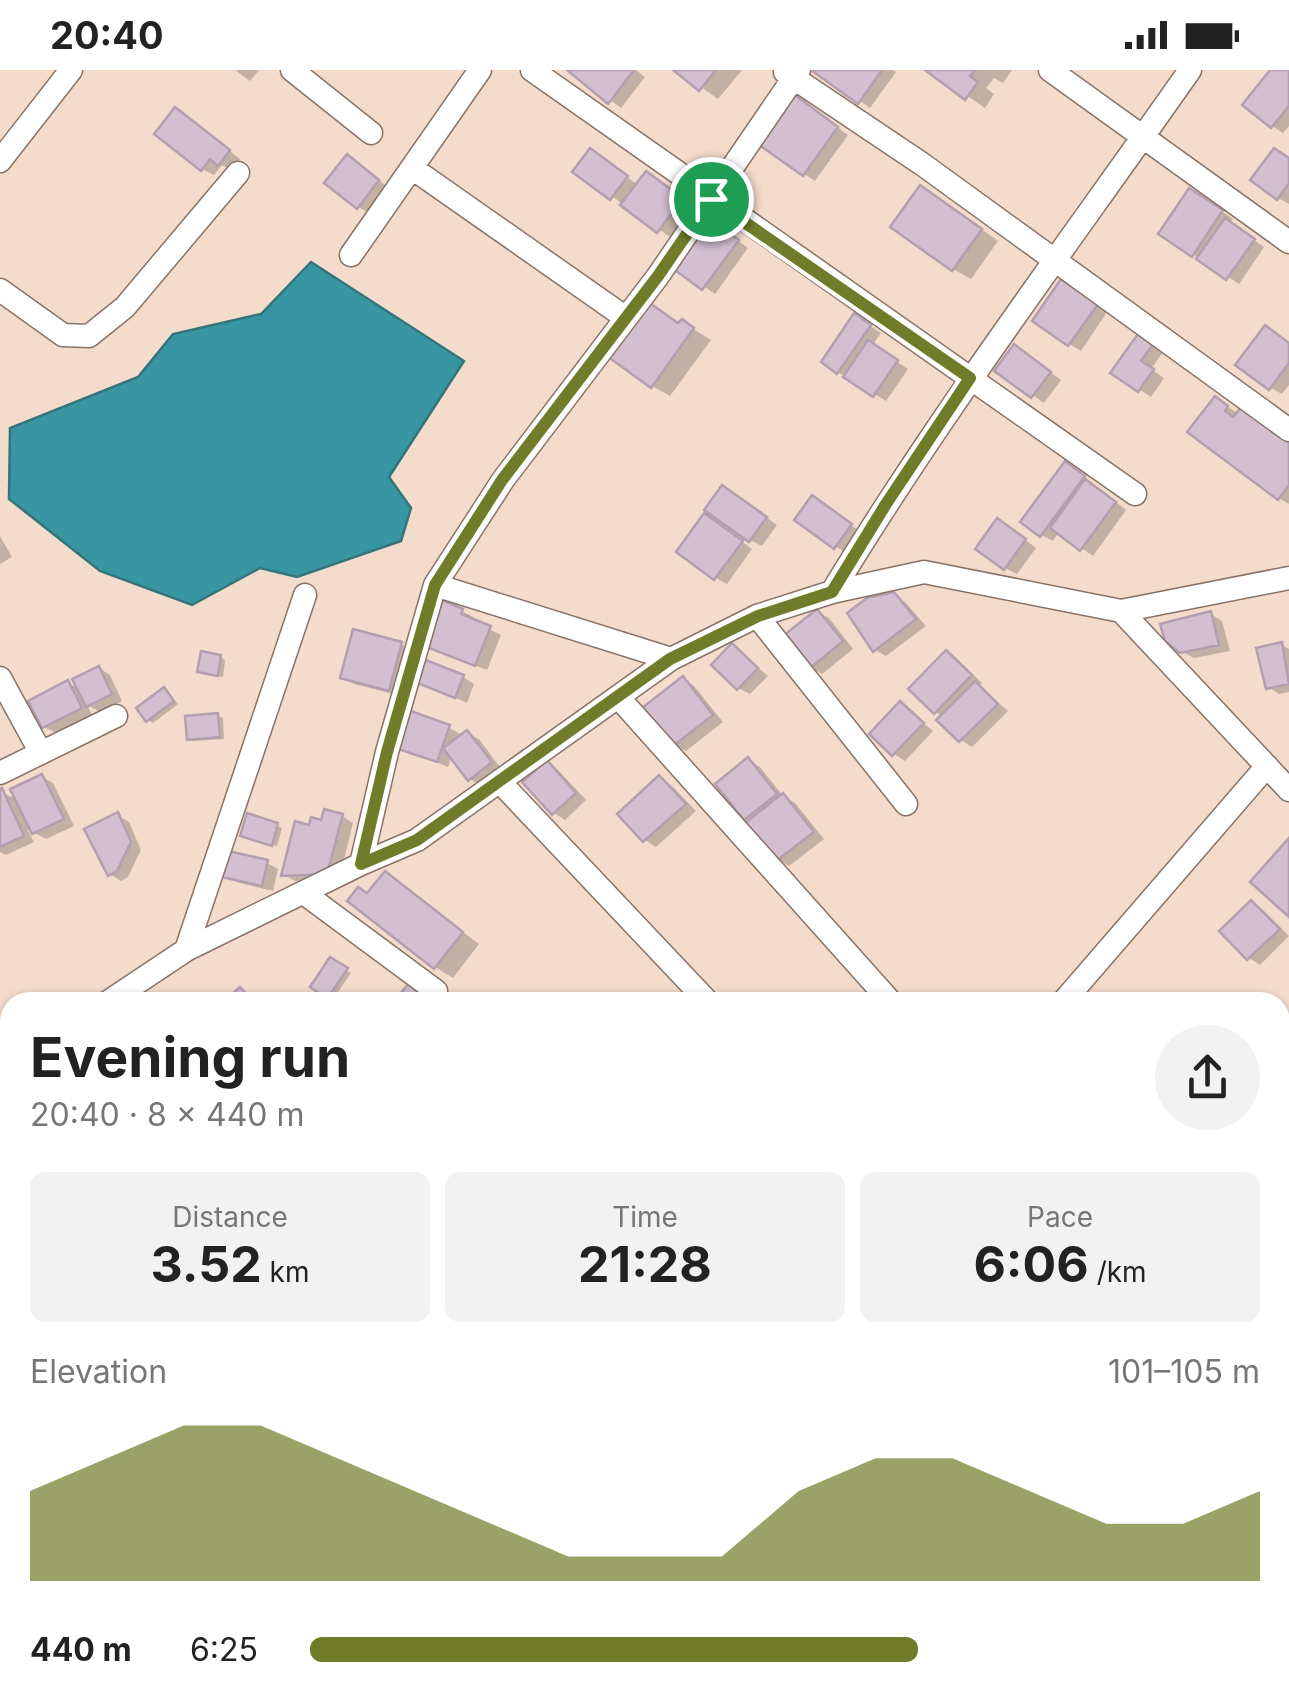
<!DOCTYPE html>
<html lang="en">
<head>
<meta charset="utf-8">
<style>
  :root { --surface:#fff; --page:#f2f2f2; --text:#222; --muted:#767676; --accent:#707c29 }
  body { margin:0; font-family:Inter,sans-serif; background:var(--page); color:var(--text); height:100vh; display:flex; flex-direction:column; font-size:38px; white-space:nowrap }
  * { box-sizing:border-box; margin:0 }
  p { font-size:32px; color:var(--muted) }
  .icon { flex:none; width:55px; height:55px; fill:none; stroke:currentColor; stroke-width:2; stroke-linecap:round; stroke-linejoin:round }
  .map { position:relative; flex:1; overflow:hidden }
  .panel { position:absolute; left:0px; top:922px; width:1290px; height:718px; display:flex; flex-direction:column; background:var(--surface); border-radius:30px 30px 0 0; box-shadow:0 2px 8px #0004 }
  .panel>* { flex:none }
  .pin { position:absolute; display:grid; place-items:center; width:85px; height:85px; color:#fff; margin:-42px; border:5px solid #fff; border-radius:50%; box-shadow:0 2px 10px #0007 }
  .round { display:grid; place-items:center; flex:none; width:105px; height:105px; border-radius:52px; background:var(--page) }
  .headline { display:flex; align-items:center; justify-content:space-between; height:170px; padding:0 30px }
  h1 { font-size:55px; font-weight:700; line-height:75px }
  .stats { display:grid; grid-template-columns:repeat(3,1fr); gap:15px; height:170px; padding:10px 30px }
  .stats div { display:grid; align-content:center; border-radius:15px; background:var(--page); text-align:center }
  .stats b { font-size:50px; font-weight:700 }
  .stats small { font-size:28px; font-weight:400 }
  .stats p { font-size:28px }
  .chart { height:280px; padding:20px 30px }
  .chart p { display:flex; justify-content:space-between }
  .chart svg { width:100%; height:180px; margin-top:10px; fill:var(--accent); opacity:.7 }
  ul { padding:0 30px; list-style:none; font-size:32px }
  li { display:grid; grid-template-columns:160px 120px 1fr; align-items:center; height:75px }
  li i { height:25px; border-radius:12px; background:var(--accent) }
  .status { display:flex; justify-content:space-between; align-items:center; height:70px; padding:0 50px; background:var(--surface); direction:ltr }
  .status svg { height:28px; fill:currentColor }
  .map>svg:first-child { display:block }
  .water { fill:#3796a2; stroke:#34747b; stroke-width:2.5 }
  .shadow { fill:#0003 }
  .building { fill:#d4bfd0; stroke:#b39faf; stroke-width:2.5 }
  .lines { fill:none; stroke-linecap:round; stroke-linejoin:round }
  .street-casing { stroke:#887366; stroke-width:25 }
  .street { stroke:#fff; stroke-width:22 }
  .route-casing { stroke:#fff; stroke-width:20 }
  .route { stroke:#707c29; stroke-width:12 }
</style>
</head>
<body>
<div class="status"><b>20:40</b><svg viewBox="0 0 49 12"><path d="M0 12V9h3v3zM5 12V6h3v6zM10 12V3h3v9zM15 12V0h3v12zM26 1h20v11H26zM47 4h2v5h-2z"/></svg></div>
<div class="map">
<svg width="1289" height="1638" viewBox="0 0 1289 1638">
  <rect width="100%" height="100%" fill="#f4dccd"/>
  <!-- water -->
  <path class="water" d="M311,192L464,291L389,407L411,438L401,471L297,507L260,498L192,535L100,501L9,429L10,358L138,307L173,264L261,244Z"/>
  <!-- shadow -->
  <path class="shadow" d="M235,0H259L250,11Z
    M570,0H636L645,7L621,38Z
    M677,0H742L718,29Z
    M816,0H893L896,2L870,38Z
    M929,0H1012L1003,13L994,8L986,18L994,24L985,38Z
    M1273,0L1289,1V56L1283,63L1272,56Z
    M803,32L848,65L815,111L804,104Z
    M187,47L240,89L231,100L222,95L214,105L202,99Z
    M602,88L638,115L658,110L693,136L670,167L576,101Z
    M1289,89V134L1278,128Z
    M359,94L389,118L369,143L358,137Z
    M1201,127L1233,149L1229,153L1264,177L1239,214L1161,163Z
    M938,128L998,171L971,209L953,199Z
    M719,157L748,178L715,224L674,196Z
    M1073,218L1107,242L1081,281L1069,274Z
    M682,252L711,270L670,326L652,316Z
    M866,253L881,263L872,276L908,299L886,331L838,302Z
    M1150,274L1163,282L1151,299L1164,308L1151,327L1114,303Z
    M1289,274V315L1282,324L1271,318Z
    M1026,284L1061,310L1044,333L997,300Z
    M1215,329L1239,344L1259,350L1289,373V434L1279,428Z
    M1077,401L1126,440L1093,486L1059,462L1053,471L1041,465Z
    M734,424L777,455L762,476L750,470Z
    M824,435L862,463L847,484L797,449Z
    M716,453L752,479L727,514L716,508Z
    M1010,458L1036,478L1017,504L1005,498Z
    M0,466L12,487L0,494Z
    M893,525L905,532L926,556L886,586L875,580Z
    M462,541L473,547L472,551L501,565L487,600L438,581Z
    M817,542L829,548L853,579L822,604L810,597Z
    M1211,544L1222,551L1230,581L1194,588L1181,581Z
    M401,574L413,581L401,626L354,614L343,607Z
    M1282,575L1289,579V622L1279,624L1268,617Z
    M733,576L768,606L750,624L738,618Z
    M947,583L958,590L982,613L979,616L1008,641L972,677L961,670L943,646L935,642Z
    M221,587L225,590L223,607L205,603Z
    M99,598L110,605L122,631L100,642L87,635L92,645L56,663L44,657L68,613L81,620Z
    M463,607L474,614L467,633L418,611Z
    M683,609L694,616L723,652L686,681L674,675Z
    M164,620L178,634L153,653L148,650Z
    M901,634L933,661L905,691L894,684Z
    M218,646L223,648L224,669L194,671L189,668Z
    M448,657L460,664L458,670L467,663L479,669L502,700L481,716L470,709L452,686L448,697L398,677Z
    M748,690L760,697L783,726L795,733L824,769L789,796L777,789L746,748Z
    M547,693L558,700L586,730L565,750L554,743Z
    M42,707L53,713L74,756L46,769L27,759L34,772L6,785L0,782V722L19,730Z
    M660,708L671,715L696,741L656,777L645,770Z
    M117,745L129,752L141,780L128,807L121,811L110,804Z
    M342,746L353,753L339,810L295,811L284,805L311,758Z
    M277,756L282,758L277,776L248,767Z
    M267,793L278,799L273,821L236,812L225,806Z
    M385,804L479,874L453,908L435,897L368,825Z
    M1252,833L1263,840L1289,866L1260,895L1249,888Z
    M331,890L351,903L333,929L314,917Z
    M1289,971V988L1281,980Z
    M1289,1106V1147L1280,1148V1107Z
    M0,1176L10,1183V1228L0,1222Z
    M1280,1387L1289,1392V1469L1280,1462Z
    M0,1411L10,1419V1474L0,1481Z
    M465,1630L477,1637L478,1638H454Z"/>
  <!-- building -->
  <path class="building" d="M567,0H634L608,34Z
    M673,0H716L699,21Z
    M811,0H882L858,34Z
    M925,0H975L970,6L978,12L965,30Z
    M1270,0H1289V36L1271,58L1242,35Z
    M791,22L838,57L803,106L755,72Z
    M175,37L230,80L218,96L210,89L201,101L154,64Z
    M590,78L628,106L610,130L572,102Z
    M1274,78L1289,88V113L1277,130L1250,110Z
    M347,84L379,110L357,139L324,113Z
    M646,101L683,128L657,163L620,135Z
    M920,115L982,159L952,201L890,157Z
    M1189,118L1223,140L1192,187L1158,164Z
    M707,147L739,170L702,220L671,197Z
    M1225,148L1255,169L1226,210L1196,189Z
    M1061,209L1098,234L1068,276L1032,251Z
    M647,231L678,253L682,249L694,258L651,318L607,286Z
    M854,243L871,255L837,304L821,292Z
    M1265,255L1289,273V293L1269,320L1235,295Z
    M1138,264L1153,274L1141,291L1154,299L1138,322L1110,303Z
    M868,270L898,290L873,327L843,307Z
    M1014,274L1051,302L1031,328L994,301Z
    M1215,326L1228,336L1225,341L1233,347L1241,337L1289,373V415L1278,430L1187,362Z
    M1065,391L1085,406L1040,467L1020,452Z
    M1085,409L1116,432L1080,481L1050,458Z
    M722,415L767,447L749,472L704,440Z
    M812,425L852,454L834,479L794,450Z
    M704,443L743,471L714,510L676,482Z
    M997,448L1026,469L1004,500L975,479Z
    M894,522L916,549L873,582L847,543L867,528Z
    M442,530L463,539L461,544L491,556L475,596L424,576Z
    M817,539L843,571L809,599L783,566Z
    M1211,541L1219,575L1180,583L1165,571L1160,554Z
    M353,559L402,572L389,621L340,608Z
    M1282,572L1289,614L1266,619L1256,578Z
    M732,573L758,598L737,620L711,595Z
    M946,580L972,605L934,644L908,619Z
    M201,581L221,585L218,606L197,602Z
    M423,589L464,605L455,628L415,612Z
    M99,596L112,624L86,637L72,609Z
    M683,606L713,645L673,676L642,638Z
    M68,610L82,638L42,658L28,631Z
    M975,611L998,634L959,672L936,650Z
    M164,617L174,631L146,652L136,638Z
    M900,631L924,653L892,686L869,664Z
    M408,640L450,655L437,692L395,678Z
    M218,643L220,667L187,670L185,646Z
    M467,660L492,692L468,711L443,678Z
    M748,687L777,724L744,750L715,714Z
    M547,690L576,723L552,745L522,712Z
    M42,704L64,749L32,764L10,719Z
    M659,705L686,734L643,772L617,744Z
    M2,718L24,766L0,777V719Z
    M783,723L814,762L776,791L745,753Z
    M324,739L343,744L327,804L281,806L295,751L309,755L311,747L321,750Z
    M118,742L131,772L117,801L108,806L84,759Z
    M247,743L278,753L272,776L240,766Z
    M1289,768V847L1250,812Z
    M228,781L268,790L262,816L222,807Z
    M385,801L463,862L434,899L347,831L358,817L367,823Z
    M1251,830L1280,859L1247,890L1219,861Z
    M330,887L348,898L327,929L310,917Z
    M408,914L431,932H394Z
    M240,917L254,932H223Z
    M1289,1104V1140L1280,1141V1105Z
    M0,1175L10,1186V1217L1,1226Z
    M1289,1358V1386L1280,1372V1363Z
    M1280,1387L1287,1394L1284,1398L1289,1403V1465L1286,1463L1281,1467Z
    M0,1412L10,1425V1459L0,1467Z
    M724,1630H795L797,1632L791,1638H722L719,1635Z
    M1005,1630H1061L1051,1638H1011Z"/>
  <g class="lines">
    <defs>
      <path id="street" d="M292,0L371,63
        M532,0L1135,424
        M1050,0L1289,172
        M785,2L922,94L1289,360
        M0,91L71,0
        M412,98L626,248
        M351,185L480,0
        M0,220L63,265L89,266L125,237L238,103
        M435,515L671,589
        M832,522C941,342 1069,173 1190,0
        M1121,541L1289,720
        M757,546L906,734
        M0,608L41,683
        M619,628L891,932
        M0,703L116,646
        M500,712L708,932
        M361,794L387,682L435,515L503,410L658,206L799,0
        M305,824L436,921
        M186,880L305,525
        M108,932L186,880L361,794L417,770L671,589L757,546L832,522L924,502L1121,541L1289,508
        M1063,932L1267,696
        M0,1005L10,1024
        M1280,1226L1289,1225
        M0,1369L10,1381
        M1280,1473L1289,1481
        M220,1630L226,1638
        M338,1630L345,1638
        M897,1630L908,1638
        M246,1638L254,1630
        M689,1638L699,1630
        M1069,1638L1082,1630"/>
    </defs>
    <!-- street casing -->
    <use href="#street" class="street-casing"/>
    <!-- street -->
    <use href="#street" class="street"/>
  </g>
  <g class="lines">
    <defs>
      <path id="route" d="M711,129L970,308L886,434L832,522L758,546L670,589L417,770L361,794L387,682L435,515L502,410L658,206Z"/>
    </defs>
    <!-- route casing -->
    <use href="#route" class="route-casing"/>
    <!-- route -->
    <use href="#route" class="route"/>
  </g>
</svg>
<div class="pin" style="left:711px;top:129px;background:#1e9e55"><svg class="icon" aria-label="arrive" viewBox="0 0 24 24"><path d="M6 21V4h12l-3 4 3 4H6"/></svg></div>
<section class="panel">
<div class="headline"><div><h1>Evening run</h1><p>20:40 · 8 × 440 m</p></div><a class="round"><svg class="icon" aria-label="share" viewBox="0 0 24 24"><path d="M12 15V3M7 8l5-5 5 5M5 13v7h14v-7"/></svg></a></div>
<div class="stats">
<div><p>Distance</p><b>3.52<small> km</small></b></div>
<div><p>Time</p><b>21:28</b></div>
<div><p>Pace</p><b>6:06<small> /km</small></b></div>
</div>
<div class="chart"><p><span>Elevation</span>101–105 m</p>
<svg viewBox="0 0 160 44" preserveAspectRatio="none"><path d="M0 44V22L10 14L20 6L30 6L40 14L50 22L60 30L70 38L80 38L90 38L100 22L110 14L120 14L130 22L140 30L150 30L160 22V44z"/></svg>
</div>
<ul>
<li><b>440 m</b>6:25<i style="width:64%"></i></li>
</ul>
</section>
</div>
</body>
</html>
